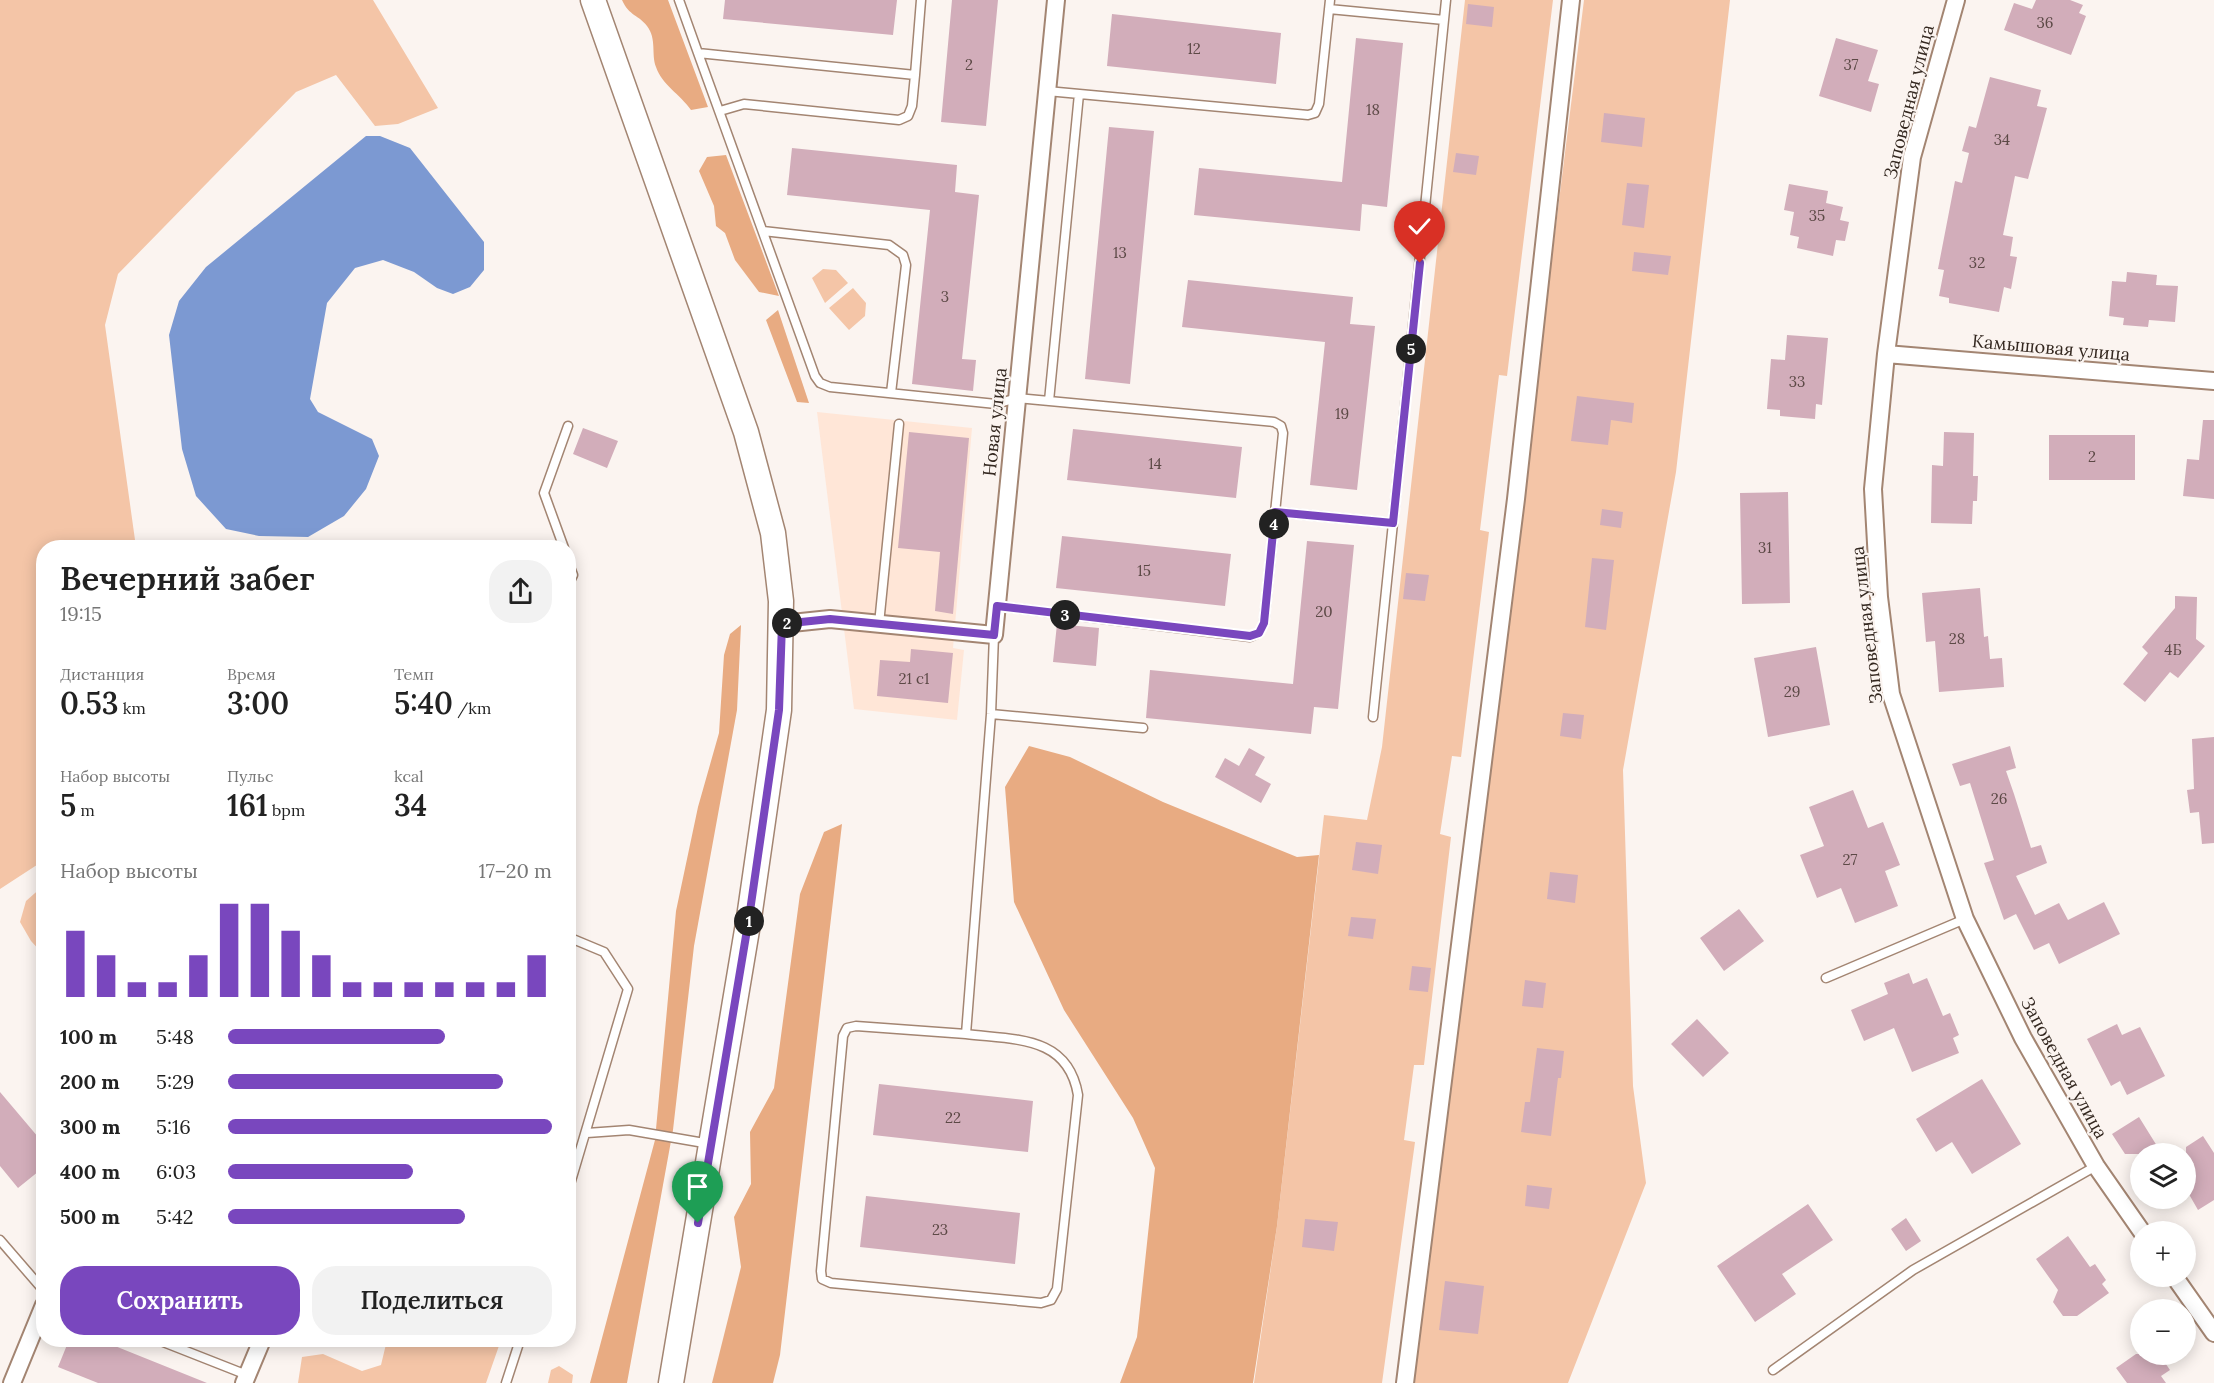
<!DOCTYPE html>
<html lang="ru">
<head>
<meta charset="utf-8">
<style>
  :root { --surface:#fff; --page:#f2f2f2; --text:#222; --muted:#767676; --accent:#7947be }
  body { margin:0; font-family:Lora,serif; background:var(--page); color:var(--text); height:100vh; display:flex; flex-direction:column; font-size:22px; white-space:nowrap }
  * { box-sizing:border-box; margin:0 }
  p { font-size:20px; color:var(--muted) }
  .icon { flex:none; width:33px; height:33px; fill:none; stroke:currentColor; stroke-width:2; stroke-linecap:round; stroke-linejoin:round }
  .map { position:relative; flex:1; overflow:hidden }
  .panel { position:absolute; left:36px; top:540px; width:540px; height:807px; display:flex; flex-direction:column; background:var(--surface); border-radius:24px; box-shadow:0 3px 15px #0003 }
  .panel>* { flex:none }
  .controls { position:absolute; left:2130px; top:1143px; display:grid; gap:12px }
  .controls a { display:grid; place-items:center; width:66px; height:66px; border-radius:50%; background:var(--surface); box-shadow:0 3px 15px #0003; font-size:30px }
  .pin { position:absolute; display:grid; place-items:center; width:51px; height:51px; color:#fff; margin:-62px -26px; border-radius:50% 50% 50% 0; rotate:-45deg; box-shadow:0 0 6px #0007 }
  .pin .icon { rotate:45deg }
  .km { position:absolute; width:30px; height:30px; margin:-15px; border-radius:50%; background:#222; color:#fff; font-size:16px; line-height:30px; text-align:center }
  .round { display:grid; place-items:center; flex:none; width:63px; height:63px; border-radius:24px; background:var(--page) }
  .headline { display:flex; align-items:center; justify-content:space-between; height:102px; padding:0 24px }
  h1 { font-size:33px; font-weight:600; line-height:45px }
  .metrics { display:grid; grid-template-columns:repeat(3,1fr); gap:9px; height:102px; padding:6px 24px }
  .metrics div { display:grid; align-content:center }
  .metrics b { font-size:30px; font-weight:600 }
  .metrics small { font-size:16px; font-weight:400 }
  .metrics p { font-size:16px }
  .chart { height:168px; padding:12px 24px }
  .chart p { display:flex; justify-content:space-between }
  .chart svg { width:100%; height:108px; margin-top:6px; stroke:var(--accent); stroke-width:6 }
  .action { display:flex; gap:12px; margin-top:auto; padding:12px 24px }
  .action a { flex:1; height:69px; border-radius:24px; background:var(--accent); color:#fff; font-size:24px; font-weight:600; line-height:69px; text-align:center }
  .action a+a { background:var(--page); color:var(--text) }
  ul { padding:0 24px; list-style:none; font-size:20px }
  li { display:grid; grid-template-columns:96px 72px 1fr; align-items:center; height:45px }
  li i { height:15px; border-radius:8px; background:var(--accent) }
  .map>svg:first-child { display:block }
  .built { fill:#ffe6d7 }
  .green { fill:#f4c5a7 }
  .forest { fill:#e8ab82 }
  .water { fill:#7c99d2 }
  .building { fill:#d2adba }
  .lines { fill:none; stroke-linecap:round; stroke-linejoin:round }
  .service-casing { stroke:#a38572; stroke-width:11 }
  .minor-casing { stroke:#a38572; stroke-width:20 }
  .secondary-casing { stroke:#a38572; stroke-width:27 }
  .service { stroke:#fff; stroke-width:8 }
  .minor { stroke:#fff; stroke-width:16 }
  .secondary { stroke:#fff; stroke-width:24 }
  .route-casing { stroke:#fff; stroke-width:12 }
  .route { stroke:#7947be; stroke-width:8 }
  .labels { text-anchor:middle; stroke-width:4.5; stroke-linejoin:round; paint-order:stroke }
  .number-label { font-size:15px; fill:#5c4946 }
  .street-label { font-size:18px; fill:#342820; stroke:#fbf4f0 }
</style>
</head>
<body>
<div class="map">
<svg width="2214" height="1383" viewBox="0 0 2214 1383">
  <rect width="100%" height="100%" fill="#fbf4f0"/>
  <!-- built -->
  <path class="built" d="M817,412L972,428L953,648L964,650L957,720L854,709Z"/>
  <!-- green -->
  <path class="green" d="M0,0H373L438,108L398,124L375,126L336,75L296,92L118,274L105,325L136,547L44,548L43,861L0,889Z
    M1465,0H1553L1507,376L1499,375L1480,530L1489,532L1461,757L1452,756L1440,834L1451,837L1424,1065H1414L1404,1140L1415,1142L1382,1383H1254L1277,1226L1324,815L1367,820L1382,747Z
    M1584,0H1730L1676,472L1623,770L1633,1086L1646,1183L1568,1383H1412Z
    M823,269L836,270L848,283L825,303L812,278Z
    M853,288L866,303L865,316L849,330L829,308Z
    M43,886V954L31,941L20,922L26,901Z
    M387,1340H501L486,1383H298L302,1357L323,1354L362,1371L381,1365Z
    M559,1366L573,1375L572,1383H548L551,1370Z"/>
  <!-- forest -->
  <path class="forest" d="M622,0H668L708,107L691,110C680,94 662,85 656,67C651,54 657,39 647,26C639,15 629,16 622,0Z
    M726,155L779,296L759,292L735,260L725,233L716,226L714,206L699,171L707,157Z
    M778,310L809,403L797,402L766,320Z
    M741,625L737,710L694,946L673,1130L627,1383H590L655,1140L676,911L698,807L719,733L724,655L730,634Z
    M1029,746L1070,757L1163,802L1297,857L1319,855L1277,1226L1253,1383H1120L1137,1337L1155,1168L1133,1118L1064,1010L1014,902L1005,787Z
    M842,824L780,1355L773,1383H712L741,1267L734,1217L751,1184L750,1132L774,1088L800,894L824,832Z"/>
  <!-- water -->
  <path class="water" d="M366,136H380L410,148L484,242V270L470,287L453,294L437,288L414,272L383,260L355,268L327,303L310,399L318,412L372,439L379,456L366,489L344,516L308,537L259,536L226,529L196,496L182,449L169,335L179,301L206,267Z"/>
  <!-- building -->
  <path class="building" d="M725,0H897L893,35L723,19Z
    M952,0H998L986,126L941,122Z
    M2036,0H2070L2083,5L2079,13L2086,16L2071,55L2004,30L2014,3L2032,9Z
    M1468,4L1494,7L1492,27L1466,24Z
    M1112,14L1281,33L1276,84L1107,66Z
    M1356,38L1403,43L1387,207L1362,204L1360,231L1194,215L1199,168L1342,182Z
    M1836,38L1878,50L1868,81L1879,84L1871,112L1819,96Z
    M1990,77L2041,90L2037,106L2047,108L2028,179L2015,176L2003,235L2013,237L2010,256L2017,257L2011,289L2004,287L1999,312L1949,303V298L1939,296L1944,270L1938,269L1955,181L1962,183L1969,153L1962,151L1969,126L1976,128Z
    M1604,113L1645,118L1642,147L1601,142Z
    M1109,127L1154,131L1130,384L1085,379Z
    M792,148L957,165L955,192L979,195L962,359L976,360L973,391L912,384L930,210L787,195Z
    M1456,153L1479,156L1476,175L1453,172Z
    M1627,183L1649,185L1644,228L1622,225Z
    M1789,184L1828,191L1826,203L1843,207L1840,220L1849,222L1845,241L1836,240L1833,256L1797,248L1799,237L1790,235L1794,212L1784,210Z
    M1634,252L1671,256L1668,275L1632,271Z
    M2127,272L2157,275L2156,285L2178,286L2175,322L2149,320L2148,327L2123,325L2124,318L2109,316L2112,281L2126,282Z
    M1188,280L1353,297L1350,324L1375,326L1357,490L1310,485L1325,342L1182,327Z
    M1787,335L1828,338L1822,405L1816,404L1815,419L1780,416V410L1767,409L1771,359L1785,360Z
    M1577,396L1634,403L1632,423L1611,420L1608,445L1571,441Z
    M2203,420H2214V499L2183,496L2187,459L2199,460Z
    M583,428L618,441L607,468L573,454Z
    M1073,429L1242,447L1236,498L1067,480Z
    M909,432L969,438L953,614L935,611L940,552L898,548Z
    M1944,432L1974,433L1973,476H1978L1977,501H1973L1972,524L1931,523L1932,465L1943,466Z
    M2049,435H2135V480H2049Z
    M1788,492L1790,603L1742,604L1740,493Z
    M1602,509L1623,512L1621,528L1600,525Z
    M1062,536L1231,554L1225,606L1056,588Z
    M1307,541L1354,545L1338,709L1314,707L1311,734L1146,718L1150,670L1293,684Z
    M1592,558L1614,560L1606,630L1585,627Z
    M1406,573L1429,575L1425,601L1403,599Z
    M1980,588L1984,637L1988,636L1990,659L2002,658L2004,687L1939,692L1935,641L1926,642L1922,593Z
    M2175,596L2197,597L2196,639L2205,646L2178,678L2170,672L2145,702L2123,684L2148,653L2142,647L2175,608Z
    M1057,624L1099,628L1096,666L1053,662Z
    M1816,647L1830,725L1768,737L1754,658Z
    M911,649L953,653L948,703L877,696L880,660L910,662Z
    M1563,713L1584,715L1581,739L1560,736Z
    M2214,737V843L2202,844L2199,812L2190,813L2187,790L2194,789L2192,739Z
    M2010,746L2016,768L2006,771L2014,794L2031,848L2041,845L2047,863L2016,876L2035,915L2059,903L2068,920L2104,902L2120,934L2059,964L2049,943L2034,950L2016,914L2004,920L1984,863L1994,860L1970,783L1960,786L1952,764Z
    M1249,748L1265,757L1255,775L1271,784L1261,803L1215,777L1225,758L1239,766Z
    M1853,790L1868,828L1883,822L1900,865L1885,871L1898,906L1855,923L1841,888L1817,898L1800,855L1824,846L1809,807Z
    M1356,842L1382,845L1378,874L1352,870Z
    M1550,872L1578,875L1575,903L1547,899Z
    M1739,909L1764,941L1724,971L1700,938Z
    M1351,917L1376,919L1373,939L1348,936Z
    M1412,966L1431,968L1428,992L1409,990Z
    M1909,973L1913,984L1927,978L1943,1016L1950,1013L1959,1035L1953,1038L1959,1053L1912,1072L1894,1028L1864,1041L1851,1010L1888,994L1884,983Z
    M1525,980L1546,983L1543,1008L1522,1006Z
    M1697,1019L1729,1053L1703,1077L1671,1044Z
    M2117,1024L2122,1035L2140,1027L2165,1076L2127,1095L2120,1081L2111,1086L2087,1039Z
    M1537,1048L1564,1051L1561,1078H1558L1551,1136L1521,1132L1525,1102H1530Z
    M1982,1079L2021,1144L1972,1174L1952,1142L1936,1152L1916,1119Z
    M879,1084L1033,1101L1028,1152L873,1135Z
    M0,1092L44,1144V1167L18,1188L0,1166Z
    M2139,1117L2162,1154H2125L2112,1134Z
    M2203,1136L2214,1153V1200L2198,1210L2186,1189V1147Z
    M1527,1185L1552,1188L1549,1209L1525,1206Z
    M866,1196L1020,1213L1015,1264L860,1247Z
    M1808,1204L1833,1240L1782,1274L1796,1294L1755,1322L1717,1266Z
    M1906,1218L1921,1241L1906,1251L1891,1229Z
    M1305,1219L1338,1222L1334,1251L1302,1247Z
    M2068,1236L2090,1267L2095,1264L2106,1280L2102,1284L2109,1293L2077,1316H2063L2053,1302L2058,1290L2036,1259Z
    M1445,1281L1484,1286L1478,1334L1439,1330Z
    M69,1340H100L207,1383H98L58,1367Z
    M2136,1354H2159L2170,1370L2161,1376L2166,1383H2127L2116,1368Z"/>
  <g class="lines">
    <defs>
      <path id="service" d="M679,0L698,53L915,75L921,0
        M1329,9L1444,20
        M698,53L815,376L820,383L830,387L996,404L1017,398L1274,422L1281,426L1283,433L1264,623L1259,633L1250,637L997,606
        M1047,91L1308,115L1315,113L1319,104L1330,0
        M720,111L744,104L899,120L908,116L912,106L915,75
        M763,231L889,245L903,255L906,265L891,393
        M1049,401L1079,94
        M1275,512L1393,523L1446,0
        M564,548L544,493L568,426
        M568,562L573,575L568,585
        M879,624L899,424
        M991,714L1143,728
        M1373,717L1393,523
        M568,937L604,952L628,989L568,1191
        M1826,978L1965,919
        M966,1034C1014,1040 1068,1035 1078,1095L1057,1289L1051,1300L1041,1303L831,1283L822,1279L821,1271L843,1036L847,1028L856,1026L966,1034L991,714L994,635
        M587,1133L629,1130L710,1144
        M0,1240L44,1291
        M158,1340L247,1375
        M1773,1370L1913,1270L2096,1166
        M506,1383L520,1340"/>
      <path id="minor" d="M1956,0L1912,157L1886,354L1873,489L1879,597L1891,694L1965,919L2023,1038L2096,1166L2142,1232
        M1886,354L2214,381
        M782,624L830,619L994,635L1056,0
        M2174,1276L2214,1333
        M12,1383L44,1305
        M244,1383L262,1340
        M1405,1383L1516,499L1571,0"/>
      <path id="secondary" d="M593,0L746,432L773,533L781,601L779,710L749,918L671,1383"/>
    </defs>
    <!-- service casing -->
    <use href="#service" class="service-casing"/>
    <!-- minor casing -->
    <use href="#minor" class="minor-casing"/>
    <!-- secondary casing -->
    <use href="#secondary" class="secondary-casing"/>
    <!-- service -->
    <use href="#service" class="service"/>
    <!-- minor -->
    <use href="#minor" class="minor"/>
    <!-- secondary -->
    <use href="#secondary" class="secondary"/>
  </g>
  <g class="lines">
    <defs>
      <path id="route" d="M698,1223L749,918L779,710L782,624L830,619L994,635L997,606L1250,636L1259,633L1264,623L1275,512L1393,523L1420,263"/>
    </defs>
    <!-- route casing -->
    <use href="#route" class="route-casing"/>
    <!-- route -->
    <use href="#route" class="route"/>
  </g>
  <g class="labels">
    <!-- number labels -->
    <g class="number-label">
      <text x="2045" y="28">36</text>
      <text x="1194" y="54">12</text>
      <text x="969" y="70">2</text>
      <text x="1851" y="70">37</text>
      <text x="1373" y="115">18</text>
      <text x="2002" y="145">34</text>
      <text x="1817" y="221">35</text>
      <text x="1120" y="258">13</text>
      <text x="1977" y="268">32</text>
      <text x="945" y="302">3</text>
      <text x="1797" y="387">33</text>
      <text x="1342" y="419">19</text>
      <text x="2092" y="462">2</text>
      <text x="1155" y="469">14</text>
      <text x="1765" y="553">31</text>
      <text x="1144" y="576">15</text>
      <text x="1324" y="617">20</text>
      <text x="1957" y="644">28</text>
      <text x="2173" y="655">4Б</text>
      <text x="914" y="684">21 с1</text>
      <text x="1792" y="697">29</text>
      <text x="1999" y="804">26</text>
      <text x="1850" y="865">27</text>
      <text x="953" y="1123">22</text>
      <text x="940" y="1235">23</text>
    </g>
    <!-- street labels -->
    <g class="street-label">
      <text transform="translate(1909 102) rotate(-76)" y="6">Заповедная улица</text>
      <text transform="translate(2051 348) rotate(5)" y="6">Камышовая улица</text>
      <text transform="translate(995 422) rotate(-84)" y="6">Новая улица</text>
      <text transform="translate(1867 625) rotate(-97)" y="6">Заповедная улица</text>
      <text transform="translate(2064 1068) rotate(61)" y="6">Заповедная улица</text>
    </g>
  </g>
</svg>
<div class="controls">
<a><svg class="icon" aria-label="layers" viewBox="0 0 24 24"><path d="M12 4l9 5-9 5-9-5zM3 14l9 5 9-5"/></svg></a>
<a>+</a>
<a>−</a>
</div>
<div class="pin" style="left:698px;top:1223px;background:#1e9e55"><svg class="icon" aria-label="arrive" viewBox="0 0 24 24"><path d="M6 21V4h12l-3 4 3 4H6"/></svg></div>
<div class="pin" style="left:1420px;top:263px;background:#d93025"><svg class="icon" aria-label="check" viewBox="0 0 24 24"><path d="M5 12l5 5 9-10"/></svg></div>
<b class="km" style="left:749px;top:921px">1</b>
<b class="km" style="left:787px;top:623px">2</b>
<b class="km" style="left:1065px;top:615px">3</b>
<b class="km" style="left:1274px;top:524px">4</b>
<b class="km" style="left:1411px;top:349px">5</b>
<section class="panel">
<div class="headline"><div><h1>Вечерний забег</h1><p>19:15</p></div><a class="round"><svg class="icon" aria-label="share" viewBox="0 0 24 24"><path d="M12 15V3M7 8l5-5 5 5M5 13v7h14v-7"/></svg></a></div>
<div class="metrics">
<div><p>Дистанция</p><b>0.53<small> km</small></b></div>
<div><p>Время</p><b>3:00</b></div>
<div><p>Темп</p><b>5:40<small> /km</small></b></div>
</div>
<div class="metrics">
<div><p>Набор высоты</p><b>5<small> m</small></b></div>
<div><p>Пульс</p><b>161<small> bpm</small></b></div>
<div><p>kcal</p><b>34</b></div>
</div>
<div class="chart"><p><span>Набор высоты</span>17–20 m</p>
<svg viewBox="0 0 160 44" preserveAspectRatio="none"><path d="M5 44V17M15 44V27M25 44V38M35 44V38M45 44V27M55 44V6M65 44V6M75 44V17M85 44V27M95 44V38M105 44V38M115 44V38M125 44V38M135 44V38M145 44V38M155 44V27"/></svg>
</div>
<ul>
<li><b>100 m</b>5:48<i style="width:67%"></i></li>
<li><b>200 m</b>5:29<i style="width:85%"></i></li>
<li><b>300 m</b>5:16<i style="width:100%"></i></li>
<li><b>400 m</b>6:03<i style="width:57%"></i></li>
<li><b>500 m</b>5:42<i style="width:73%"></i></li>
</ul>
<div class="action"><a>Сохранить</a><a>Поделиться</a></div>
</section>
</div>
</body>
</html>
